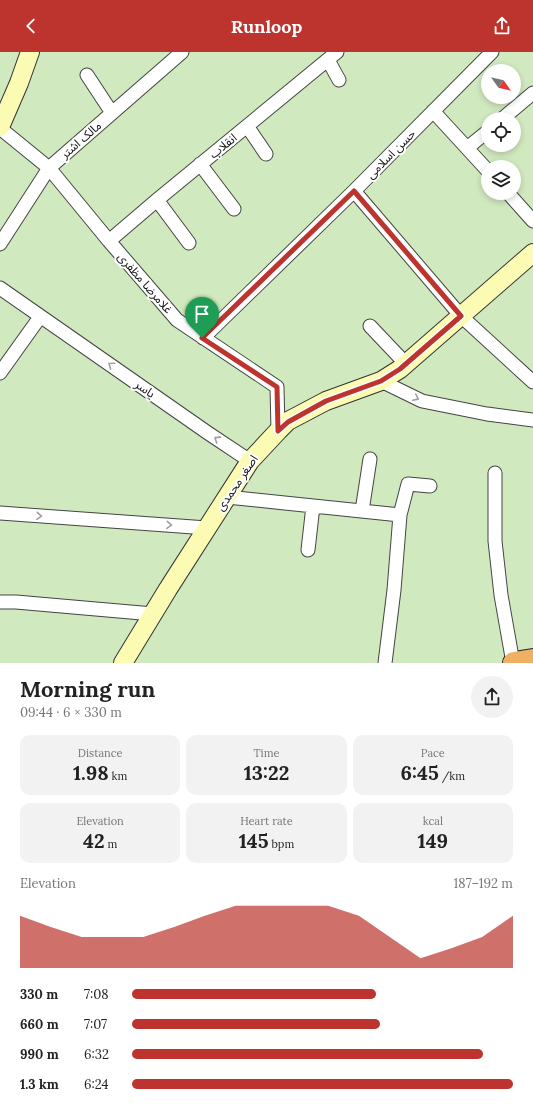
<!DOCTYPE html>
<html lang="en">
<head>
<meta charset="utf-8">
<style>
  :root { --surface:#fff; --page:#f2f2f2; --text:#222; --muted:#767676; --accent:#bc342d }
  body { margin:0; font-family:Lora,"Noto Sans Arabic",serif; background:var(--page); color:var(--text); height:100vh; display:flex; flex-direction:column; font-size:15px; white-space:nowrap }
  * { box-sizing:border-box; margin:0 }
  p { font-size:13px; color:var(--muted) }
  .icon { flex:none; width:22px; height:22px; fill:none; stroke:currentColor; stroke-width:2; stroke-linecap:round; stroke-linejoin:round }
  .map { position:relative; height:611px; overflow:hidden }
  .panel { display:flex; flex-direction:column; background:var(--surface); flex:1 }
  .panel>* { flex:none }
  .needle { width:26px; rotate:124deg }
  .buttons { position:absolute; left:481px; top:12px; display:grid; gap:8px }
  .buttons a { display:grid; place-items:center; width:40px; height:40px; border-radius:50%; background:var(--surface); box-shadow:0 2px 6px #0003; font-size:20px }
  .pin { position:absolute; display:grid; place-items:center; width:34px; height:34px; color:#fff; margin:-41px -17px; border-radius:50% 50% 50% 0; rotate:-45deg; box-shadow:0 0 4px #0007 }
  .pin .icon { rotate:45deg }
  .round { display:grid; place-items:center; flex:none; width:42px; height:42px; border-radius:21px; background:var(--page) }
  .overview { display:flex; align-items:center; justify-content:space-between; height:68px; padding:0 20px }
  h1 { font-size:22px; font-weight:800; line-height:30px }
  .stats { display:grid; grid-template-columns:repeat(3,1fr); gap:6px; height:68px; padding:4px 20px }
  .stats div { display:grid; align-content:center; border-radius:10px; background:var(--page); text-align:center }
  .stats b { font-size:20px; font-weight:800 }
  .stats small { font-size:11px; font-weight:400 }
  .stats p { font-size:11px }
  .chart { height:112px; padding:8px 20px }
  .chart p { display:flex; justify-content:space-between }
  .chart svg { width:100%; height:72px; margin-top:4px; fill:var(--accent); opacity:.7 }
  ul { padding:0 20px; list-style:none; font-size:13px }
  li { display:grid; grid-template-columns:64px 48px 1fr; align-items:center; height:30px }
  li i { height:10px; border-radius:5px; background:var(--accent) }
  header { display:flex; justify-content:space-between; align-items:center; height:52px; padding:0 20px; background:var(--accent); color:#fff; font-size:18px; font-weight:800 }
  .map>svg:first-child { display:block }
  .green { fill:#d0e9be; fill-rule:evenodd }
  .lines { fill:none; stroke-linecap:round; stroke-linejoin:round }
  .street-casing { stroke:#444; stroke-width:15 }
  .secondary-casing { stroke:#333; stroke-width:20 }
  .highway-casing { stroke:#222; stroke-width:24 }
  .street { stroke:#fff; stroke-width:13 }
  .secondary { stroke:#fbfbb3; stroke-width:18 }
  .highway { stroke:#eeb163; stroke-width:22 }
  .oneway { stroke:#a0a0a0 }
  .route-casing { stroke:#fff; stroke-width:8 }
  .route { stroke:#bc342d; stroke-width:5 }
  .labels { text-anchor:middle; stroke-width:4; stroke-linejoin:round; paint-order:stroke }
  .street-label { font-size:12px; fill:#111; stroke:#fff }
</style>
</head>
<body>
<header><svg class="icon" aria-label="back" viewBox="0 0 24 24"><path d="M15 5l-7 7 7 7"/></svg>Runloop<svg class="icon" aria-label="share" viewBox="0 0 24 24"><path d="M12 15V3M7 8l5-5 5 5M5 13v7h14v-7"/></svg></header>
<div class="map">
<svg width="533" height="611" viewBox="0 0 533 611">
  <rect width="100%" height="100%" fill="#fffef5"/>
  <!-- green -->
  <path class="green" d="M0,0H533V611H0ZM488,19H514V45H488ZM488,67H514V93H488ZM488,115H514V141H488Z"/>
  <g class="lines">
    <defs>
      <path id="street" d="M328,8L339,28
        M87,23L112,61
        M433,59L488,119
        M502,67L533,41
        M247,74L266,102
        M0,76L49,116L109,189L177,268L277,335L278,379
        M467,96L488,79
        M200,112L234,157
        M354,139L461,264L533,330
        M508,141L533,169
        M157,148L189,191
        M109,189L157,148L337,0
        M0,192L49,116L182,0
        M0,236L208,381L250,409
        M370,274L406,312
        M203,286L354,139L492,0
        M0,321L40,265
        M381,329L422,349L487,362L533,368
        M495,421V489L501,543L513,611
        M227,445L400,463
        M362,459L370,407
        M0,461L207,476
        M308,498L313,454
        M0,550H16L153,562
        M385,611L394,538L400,463L408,432L430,434"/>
      <path id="secondary" d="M0,75L19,31L30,0
        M123,611L168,537L250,409L278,379L288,369L326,349L381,329L400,317L533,201"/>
      <path id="highway" d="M514,611L533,608"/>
    </defs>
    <!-- street casing -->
    <use href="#street" class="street-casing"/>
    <!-- secondary casing -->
    <use href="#secondary" class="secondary-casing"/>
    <!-- highway casing -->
    <use href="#highway" class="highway-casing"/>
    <!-- street -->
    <use href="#street" class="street"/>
    <!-- secondary -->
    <use href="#secondary" class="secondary"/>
    <!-- highway -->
    <use href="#highway" class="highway"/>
  </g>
  <!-- one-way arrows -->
  <defs><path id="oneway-chevron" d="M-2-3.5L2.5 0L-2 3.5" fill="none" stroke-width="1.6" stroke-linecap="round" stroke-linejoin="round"/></defs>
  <g class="oneway">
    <use href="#oneway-chevron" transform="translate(111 313) rotate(-145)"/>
    <use href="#oneway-chevron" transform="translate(416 346) rotate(26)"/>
    <use href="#oneway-chevron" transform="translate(217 387) rotate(-147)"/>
    <use href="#oneway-chevron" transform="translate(39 464) rotate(4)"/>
    <use href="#oneway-chevron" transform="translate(169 473) rotate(4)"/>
  </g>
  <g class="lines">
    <defs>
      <path id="route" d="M354,139L461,264L400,317L381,329L326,349L288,370L278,379L277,335L202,286Z"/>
    </defs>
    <!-- route casing -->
    <use href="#route" class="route-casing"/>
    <!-- route -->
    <use href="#route" class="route"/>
  </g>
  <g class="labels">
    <!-- street labels -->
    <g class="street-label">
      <text transform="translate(81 88) rotate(-41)" y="4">مالک اشتر</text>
      <text transform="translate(223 94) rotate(-39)" y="4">انقلاب</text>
      <text transform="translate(391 102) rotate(-45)" y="4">حسن اسلامی</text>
      <text transform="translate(145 231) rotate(49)" y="4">غلامرضا مظفری</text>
      <text transform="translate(145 337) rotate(35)" y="4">یاسر</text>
      <text transform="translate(237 431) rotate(-56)" y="4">اصغر محمدی</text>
    </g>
  </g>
</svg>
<div class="buttons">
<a><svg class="needle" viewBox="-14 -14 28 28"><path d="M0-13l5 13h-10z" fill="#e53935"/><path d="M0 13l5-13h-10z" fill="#767676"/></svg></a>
<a><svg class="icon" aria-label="locate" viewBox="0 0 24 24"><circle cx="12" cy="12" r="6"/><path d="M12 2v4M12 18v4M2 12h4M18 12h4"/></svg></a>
<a><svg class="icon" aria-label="layers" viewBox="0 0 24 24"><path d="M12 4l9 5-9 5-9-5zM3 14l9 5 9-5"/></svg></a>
</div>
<div class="pin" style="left:202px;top:286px;background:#1e9e55"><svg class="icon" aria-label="arrive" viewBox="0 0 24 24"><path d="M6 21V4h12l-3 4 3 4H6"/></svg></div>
</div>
<section class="panel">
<div class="overview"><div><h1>Morning run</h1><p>09:44 · 6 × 330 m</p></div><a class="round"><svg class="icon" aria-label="share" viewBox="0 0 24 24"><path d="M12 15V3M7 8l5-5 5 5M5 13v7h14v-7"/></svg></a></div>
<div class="stats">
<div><p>Distance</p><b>1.98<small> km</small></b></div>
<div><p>Time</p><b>13:22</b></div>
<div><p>Pace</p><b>6:45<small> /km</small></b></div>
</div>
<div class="stats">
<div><p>Elevation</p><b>42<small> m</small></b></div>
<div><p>Heart rate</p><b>145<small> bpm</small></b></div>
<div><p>kcal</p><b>149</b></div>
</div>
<div class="chart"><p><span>Elevation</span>187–192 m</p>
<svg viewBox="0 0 160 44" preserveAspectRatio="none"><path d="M0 44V12L10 19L20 25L30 25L40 25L50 19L60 12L70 6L80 6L90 6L100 6L110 12L120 25L130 38L140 32L150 25L160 12V44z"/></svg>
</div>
<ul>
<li><b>330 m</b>7:08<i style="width:64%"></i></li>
<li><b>660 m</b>7:07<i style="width:65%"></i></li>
<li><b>990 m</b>6:32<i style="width:92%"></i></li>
<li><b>1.3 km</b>6:24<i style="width:100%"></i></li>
</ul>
</section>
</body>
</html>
